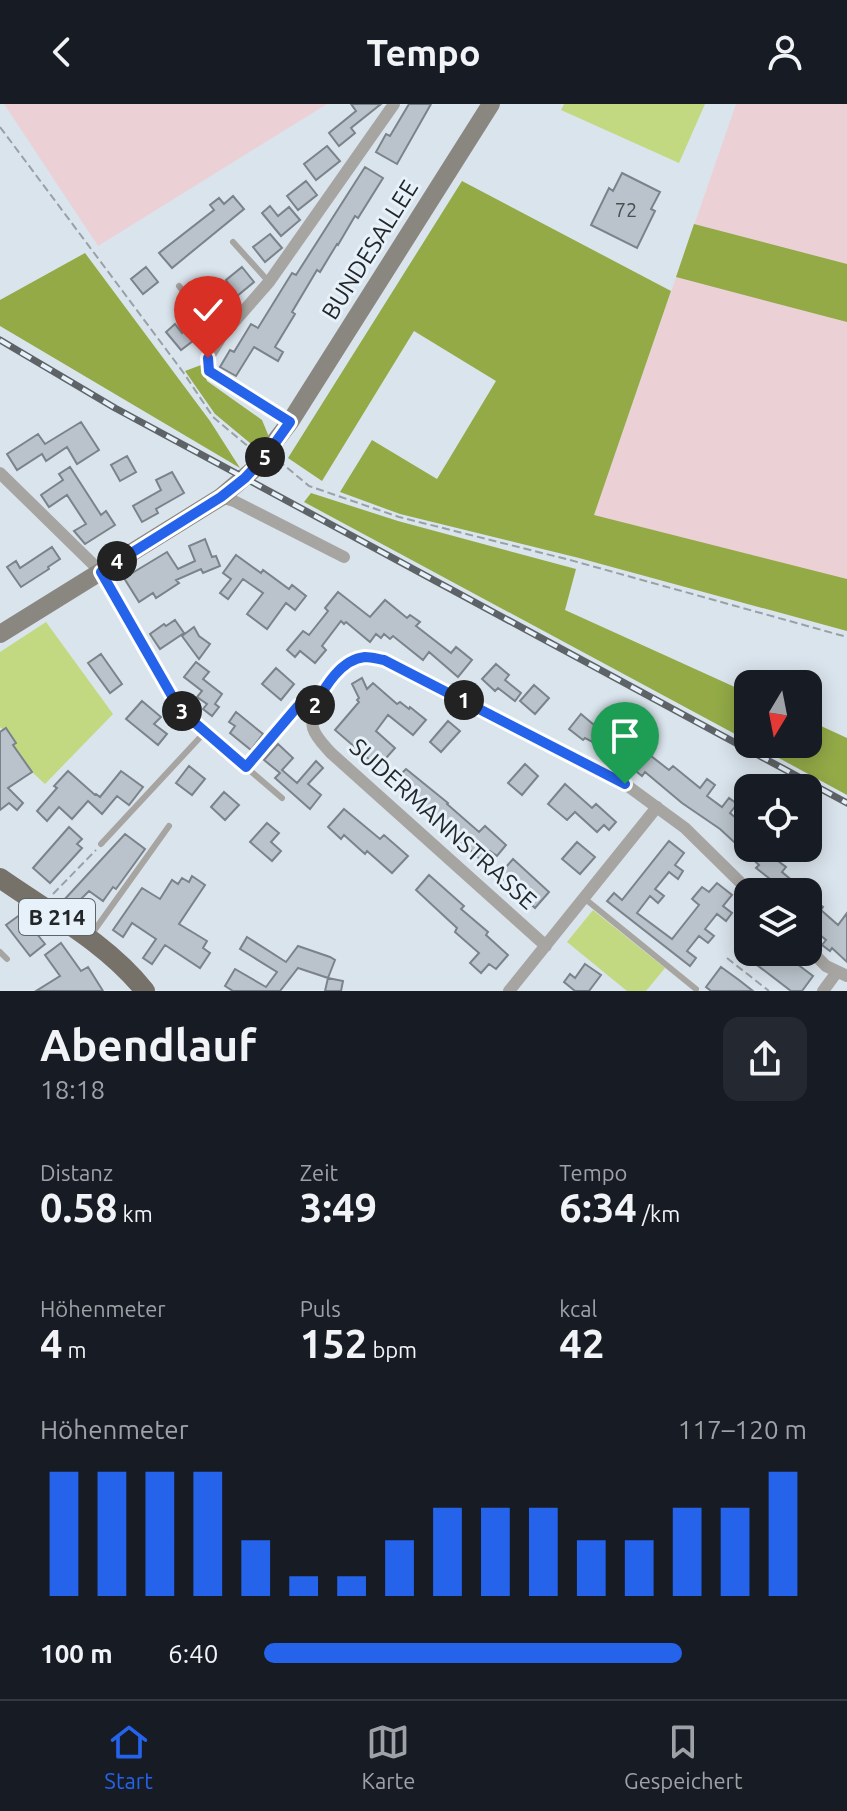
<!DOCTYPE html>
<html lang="de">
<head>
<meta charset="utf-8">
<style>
  :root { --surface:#171b24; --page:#242831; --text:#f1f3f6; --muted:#9ea1a6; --line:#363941; --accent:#2563eb }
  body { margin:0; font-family:Ubuntu,sans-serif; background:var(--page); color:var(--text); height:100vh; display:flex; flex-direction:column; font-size:30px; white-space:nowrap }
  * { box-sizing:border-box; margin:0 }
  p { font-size:26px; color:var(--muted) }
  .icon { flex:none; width:44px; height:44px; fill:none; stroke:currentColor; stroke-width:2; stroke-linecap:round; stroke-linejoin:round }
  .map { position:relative; height:887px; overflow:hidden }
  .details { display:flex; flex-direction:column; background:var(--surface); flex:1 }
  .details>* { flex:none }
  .needle { width:52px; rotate:190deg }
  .controls { position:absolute; left:734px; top:566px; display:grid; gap:16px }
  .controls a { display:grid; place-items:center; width:88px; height:88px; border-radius:16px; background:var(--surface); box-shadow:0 4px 20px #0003; font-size:40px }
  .pin { position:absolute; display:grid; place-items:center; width:68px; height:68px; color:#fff; margin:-82px -34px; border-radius:50% 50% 50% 0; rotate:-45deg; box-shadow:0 0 8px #0007 }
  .pin .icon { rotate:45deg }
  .km { position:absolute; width:40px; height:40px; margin:-20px; border-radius:50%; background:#222; color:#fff; font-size:22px; line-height:40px; text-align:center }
  .round { display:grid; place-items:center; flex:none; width:84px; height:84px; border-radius:16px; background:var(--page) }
  .head { display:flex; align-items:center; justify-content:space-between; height:136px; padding:0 40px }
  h1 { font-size:44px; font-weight:700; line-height:60px }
  .figures { display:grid; grid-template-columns:repeat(3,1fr); gap:12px; height:136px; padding:8px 40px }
  .figures div { display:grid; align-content:center }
  .figures b { font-size:40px; font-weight:700 }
  .figures small { font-size:22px; font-weight:400 }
  .figures p { font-size:22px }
  .chart { height:224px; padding:16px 40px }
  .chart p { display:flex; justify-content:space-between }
  .chart svg { width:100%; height:144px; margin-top:8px; stroke:var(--accent); stroke-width:6 }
  ul { padding:0 40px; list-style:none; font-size:26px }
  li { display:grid; grid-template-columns:128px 96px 1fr; align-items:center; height:60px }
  li i { height:20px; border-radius:10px; background:var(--accent) }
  header { display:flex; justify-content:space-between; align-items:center; height:104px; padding:0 40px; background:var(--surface); font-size:36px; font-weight:700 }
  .tabs { display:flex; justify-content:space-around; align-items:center; height:112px; border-top:2px solid var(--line); background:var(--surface); font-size:22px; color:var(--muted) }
  .tabs a { display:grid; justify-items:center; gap:4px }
  .tabs .active { color:var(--accent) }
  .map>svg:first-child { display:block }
  .commercial { fill:#ebd1d5 }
  .green { fill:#c2d981 }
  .forest { fill:#93aa47 }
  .building { fill:#bac3cb; stroke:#7b838a; stroke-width:2 }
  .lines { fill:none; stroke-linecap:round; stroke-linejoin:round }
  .path { stroke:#99a0a7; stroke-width:2; stroke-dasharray:8 4; stroke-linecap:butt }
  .lane { stroke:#a7a5a1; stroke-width:6 }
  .street { stroke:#a7a5a1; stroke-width:12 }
  .secondary { stroke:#8a8781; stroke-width:18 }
  .primary { stroke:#76726a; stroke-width:20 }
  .rail-casing { stroke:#5e6367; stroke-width:7 }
  .rail { stroke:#e7f1f9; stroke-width:4; stroke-dasharray:12; stroke-linecap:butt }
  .route-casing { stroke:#fff; stroke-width:16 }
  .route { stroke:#2563eb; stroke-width:10 }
  .labels { text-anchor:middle; stroke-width:6; stroke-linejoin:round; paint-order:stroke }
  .number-label { font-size:20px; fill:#4a4e52 }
  .shield { fill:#e7f1f9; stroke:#5e6468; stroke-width:2 }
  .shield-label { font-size:22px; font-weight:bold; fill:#24272a }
  .street-label { font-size:24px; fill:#24272a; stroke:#e7f1f9 }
</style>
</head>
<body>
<header><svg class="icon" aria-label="back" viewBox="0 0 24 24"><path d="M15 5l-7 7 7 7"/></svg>Tempo<svg class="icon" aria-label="person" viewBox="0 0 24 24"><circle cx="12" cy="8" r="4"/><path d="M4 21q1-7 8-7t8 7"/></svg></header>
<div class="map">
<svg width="847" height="887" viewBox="0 0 847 887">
  <rect width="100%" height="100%" fill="#dae4ec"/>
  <!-- commercial -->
  <path class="commercial" d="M4,0H327L98,142Z
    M736,0H847V527L579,454Z"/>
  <!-- green -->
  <path class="green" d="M564,0H705L679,59L561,6Z
    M46,518L113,610L45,680L32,668L13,641L16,639L0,623V548Z
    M593,806L665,864L646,887H627L567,838Z"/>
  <!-- forest -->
  <path class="forest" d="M462,77L671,187L594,411L847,475V527L579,454L400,410L340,388L372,336L437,375L496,277L414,227L322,377L288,354Z
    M694,120L847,160V218L676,173Z
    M85,149L210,317L240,364L0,222V196Z
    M201,261L207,277L262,316L269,333L264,340L256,344L215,310L185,267Z
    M311,389L398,417L576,465L565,506L748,589V637L304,398Z
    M808,616L847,634V691L753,640H808Z"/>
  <!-- building -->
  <path class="building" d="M351,0H381L351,24L355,29L339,42L329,29L356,7Z
    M409,0H431L397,60L376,48L386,30L390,32Z
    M327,42L340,57L316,76L304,60Z
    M365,63L383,74L358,114L355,112L338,141L337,140L320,168L317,166L292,208L295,210L275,243L283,248L278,257L254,243L236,272L220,263L230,246L234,248L251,220L258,224L292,169L296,171Z
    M622,69L660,88L651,105L655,107L637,144L591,121L609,84L613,87Z
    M306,77L317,91L298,106L287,92Z
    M233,92L244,105L172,164L159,149L214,106L210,101L219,94L224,100Z
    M270,102L278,112L289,103L300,116L281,132L262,109Z
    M270,130L282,144L265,158L253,143Z
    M146,163L158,178L143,190L131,175Z
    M242,163L254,178L230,198L234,203L219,216L207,201L230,182L226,176Z
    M194,219L202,230L181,246L166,228L175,220L182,229Z
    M81,318L99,346L77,360L67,343L46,357L42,350L17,366L7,350L38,330L45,340Z
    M127,352L136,368L120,377L111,361Z
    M70,363L101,411L106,407L115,421L85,440L74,427L86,420L67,391L49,403L41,391L63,376L59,370Z
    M172,368L184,389L156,405L158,409L142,418L133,402L161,386L156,376Z
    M205,435L212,453L216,452L220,462L203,469L201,465L176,476L179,479L156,494L153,489L139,498L124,474L167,448L178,465L195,457L189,442Z
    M52,443L60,455L48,463L49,465L21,483L7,463L16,457L20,464Z
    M236,451L261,469L263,466L289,485L292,481L306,492L295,506L286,499L267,525L247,510L263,489L243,475L228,495L220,489L231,475L223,469Z
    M338,488L370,513L385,496L407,514L410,511L420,518L416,522L451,549L456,543L472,556L458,573L429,548L423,556L393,532L390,535L384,530L381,534L376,530L370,538L346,518L344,520L341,517L322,542L326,546L315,559L300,547L295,553L287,546L303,527L309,531L328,507L325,504Z
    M175,516L184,529L160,545L150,530L164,520L166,522Z
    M194,523L199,532L210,540L199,555L182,532Z
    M101,550L122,580L110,589L88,559Z
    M196,558L209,568L203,575L222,590L215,600L219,603L212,612L203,605L207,600L197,593L202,587L184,573Z
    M496,560L509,571L505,576L521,589L515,597L498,584L495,587L482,575Z
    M276,564L294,580L281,596L262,580Z
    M362,574L367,585L373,579L397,600L400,598L409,605L410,603L426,616L413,631L388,611L376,627L395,644L378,663L335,626L359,598L357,596L359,594L352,580Z
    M534,581L549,594L535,610L520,597Z
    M142,597L161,613L154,620L167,630L158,641L126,615Z
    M236,608L263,630L251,646L230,629L235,622L229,618Z
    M581,610L600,626L608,616L616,622L613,626L634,644L637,641L669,666L673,662L700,684L707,675L715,681L707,692L722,703L729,694L737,700L730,709L748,724V744H782L774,754L786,763L782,768L806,788H787L756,764L759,761L720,725L682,699L645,668L642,672L616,651L613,655L591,637L585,634L583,636L569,625Z
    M448,617L460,627L441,648L430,638Z
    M6,624L16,639L13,641L32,668L8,684L23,699L17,706L9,699L0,706V628Z
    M278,640L293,654L282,666L297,679L316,657L323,664L308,680L321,691L310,705L275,674L280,669L264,656Z
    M525,660L538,672L522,691L508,679Z
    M189,662L205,675L192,691L176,679Z
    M406,665L448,699L447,700L479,728L485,722L506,741L497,752L490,747L482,757L444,722L421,704L422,702L396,680L397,679L393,675L399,668L401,670Z
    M68,667L95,691L96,690L100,693L121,667L143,683L129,701L117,692L102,710L88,697L72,715L59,703L47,717L37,707L57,684L54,682Z
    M565,680L592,704L596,700L616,718L609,726L604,721L597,728L575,708L567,716L548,700Z
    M224,688L239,701L225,716L211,703Z
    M344,705L380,735L384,731L408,752L392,769L367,747L365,750L344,731L341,735L328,723Z
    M267,719L279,729L271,738L281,747L272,757L250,738Z
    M69,723L82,735L77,740L82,744L50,779L33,764Z
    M125,730L145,745L116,785L113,783L103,797L89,787L73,803L64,796Z
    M669,737L684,749L675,761L683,767L678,775L669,768L655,785L664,792L658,799L650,792L637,809L672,835L699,801L692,795L702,783L709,788L717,779L732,791L723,802L732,809L726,817L717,810L705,825L714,832L708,839L699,832L687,847L696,854L690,862L607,797L614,789L622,796Z
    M577,738L595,753L580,770L562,755Z
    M513,755L549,788L535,804L499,771Z
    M429,771L464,802L461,805L488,828L486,831L508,851L496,865L489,860L481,869L470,859L479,849L455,828L457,824L416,786Z
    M192,772L205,781L179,820L207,837L203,844L210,849L200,864L165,841L152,860L143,854L156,835L132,819L123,833L113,826L142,784L160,795L172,776L178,780L182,774L189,778Z
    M808,791L823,803L821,806L838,821L847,809V858L832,844L830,847L822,841L826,836L808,821Z
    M21,810L45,840L30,852L6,821Z
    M748,829V848H781L813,872L802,887H791L736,845Z
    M247,833L286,858L298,842L330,853L335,856L328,874L343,877L341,887H325L328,874L298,864L280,887H233L225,882L235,865L266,883L277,868L240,845Z
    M61,839L81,867L88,863L103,887H36L60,872L45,851Z
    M585,860L601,871L589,887H575L564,878L570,870L575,874Z
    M721,863L739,876L753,887H711L706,883Z"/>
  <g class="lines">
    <!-- path -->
    <path class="path" d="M0,23L183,268L213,313L250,344
      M278,356L309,382L399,413L570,456L847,533
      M252,656L298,602H301
      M53,790L96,746
      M727,854L769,887"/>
    <!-- lane -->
    <path class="lane" d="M233,138L269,178
      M179,182L221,233
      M101,740L205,628L282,694
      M584,794L696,885
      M91,831L169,722
      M0,848L7,855"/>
    <!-- street -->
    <path class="street" d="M290,318L209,267L208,254L221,233L269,178L394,0
      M0,369L101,468L180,606L205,628
      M221,393L234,397L344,453
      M546,842L331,649C325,642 316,634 313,624C307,598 337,562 360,555C367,552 376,555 384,556L625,680L685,724L750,788
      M808,844L826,862L847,872
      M509,887L657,703
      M823,887L837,868"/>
    <!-- secondary -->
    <path class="secondary" d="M0,530L221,393L253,366L290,318L491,0"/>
    <!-- primary -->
    <path class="primary" d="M0,774C50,809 107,839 145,887"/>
    <defs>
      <path id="rail" d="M0,236L115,304L847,699"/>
    </defs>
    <!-- rail casing -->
    <use href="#rail" class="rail-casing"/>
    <!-- rail -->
    <use href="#rail" class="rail"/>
  </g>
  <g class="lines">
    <defs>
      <path id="route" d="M208,254L209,267L290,318L268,349L245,374L221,393L101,468L180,606L246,663L298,602L315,601C325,583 341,555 365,553C371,553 378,555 384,556L625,680"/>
    </defs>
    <!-- route casing -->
    <use href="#route" class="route-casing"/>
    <!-- route -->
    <use href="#route" class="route"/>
  </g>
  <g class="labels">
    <!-- number labels -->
    <g class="number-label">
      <text x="626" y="113">72</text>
    </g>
    <!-- shield labels -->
    <rect class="shield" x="19" y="795" width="76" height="36" rx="6"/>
    <g class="shield-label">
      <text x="57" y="821">B 214</text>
    </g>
    <!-- street labels -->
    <g class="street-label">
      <text transform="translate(370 146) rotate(-58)" y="8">BUNDESALLEE</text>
      <text transform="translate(443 720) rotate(42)" y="8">SUDERMANNSTRASSE</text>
    </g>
  </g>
</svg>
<div class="controls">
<a><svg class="needle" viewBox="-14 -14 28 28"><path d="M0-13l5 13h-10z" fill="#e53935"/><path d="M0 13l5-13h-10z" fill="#9ea1a6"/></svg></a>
<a><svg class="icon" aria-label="locate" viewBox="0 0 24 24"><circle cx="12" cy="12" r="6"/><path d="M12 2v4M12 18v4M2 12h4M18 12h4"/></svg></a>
<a><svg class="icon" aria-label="layers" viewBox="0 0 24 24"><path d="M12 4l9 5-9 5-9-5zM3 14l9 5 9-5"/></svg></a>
</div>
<div class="pin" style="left:625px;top:680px;background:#1e9e55"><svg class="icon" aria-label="arrive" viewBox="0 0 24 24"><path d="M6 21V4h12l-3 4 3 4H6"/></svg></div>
<div class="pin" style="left:208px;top:254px;background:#d93025"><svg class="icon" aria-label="check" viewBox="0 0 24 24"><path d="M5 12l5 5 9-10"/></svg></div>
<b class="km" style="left:464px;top:596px">1</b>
<b class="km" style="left:315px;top:601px">2</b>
<b class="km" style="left:182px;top:607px">3</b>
<b class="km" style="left:117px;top:457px">4</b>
<b class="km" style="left:265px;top:353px">5</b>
</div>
<section class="details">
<div class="head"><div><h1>Abendlauf</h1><p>18:18</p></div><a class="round"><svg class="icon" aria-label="share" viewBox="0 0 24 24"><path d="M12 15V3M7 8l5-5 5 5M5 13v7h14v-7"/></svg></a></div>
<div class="figures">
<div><p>Distanz</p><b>0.58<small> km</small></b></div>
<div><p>Zeit</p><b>3:49</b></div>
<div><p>Tempo</p><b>6:34<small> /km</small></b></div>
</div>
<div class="figures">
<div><p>Höhenmeter</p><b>4<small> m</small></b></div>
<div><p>Puls</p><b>152<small> bpm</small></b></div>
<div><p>kcal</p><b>42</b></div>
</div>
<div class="chart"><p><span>Höhenmeter</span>117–120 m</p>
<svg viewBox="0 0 160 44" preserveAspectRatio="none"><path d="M5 44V6M15 44V6M25 44V6M35 44V6M45 44V27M55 44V38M65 44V38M75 44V27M85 44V17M95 44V17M105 44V17M115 44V27M125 44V27M135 44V17M145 44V17M155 44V6"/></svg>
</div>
<ul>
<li><b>100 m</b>6:40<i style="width:77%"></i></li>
</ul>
</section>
<nav class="tabs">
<a class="active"><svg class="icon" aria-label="home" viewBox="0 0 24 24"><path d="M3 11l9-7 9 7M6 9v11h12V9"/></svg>Start</a>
<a><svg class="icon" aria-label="map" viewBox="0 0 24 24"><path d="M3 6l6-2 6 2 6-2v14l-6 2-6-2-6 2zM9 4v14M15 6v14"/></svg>Karte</a>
<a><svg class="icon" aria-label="saved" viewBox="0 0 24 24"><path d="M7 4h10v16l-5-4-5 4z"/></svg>Gespeichert</a>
</nav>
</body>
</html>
